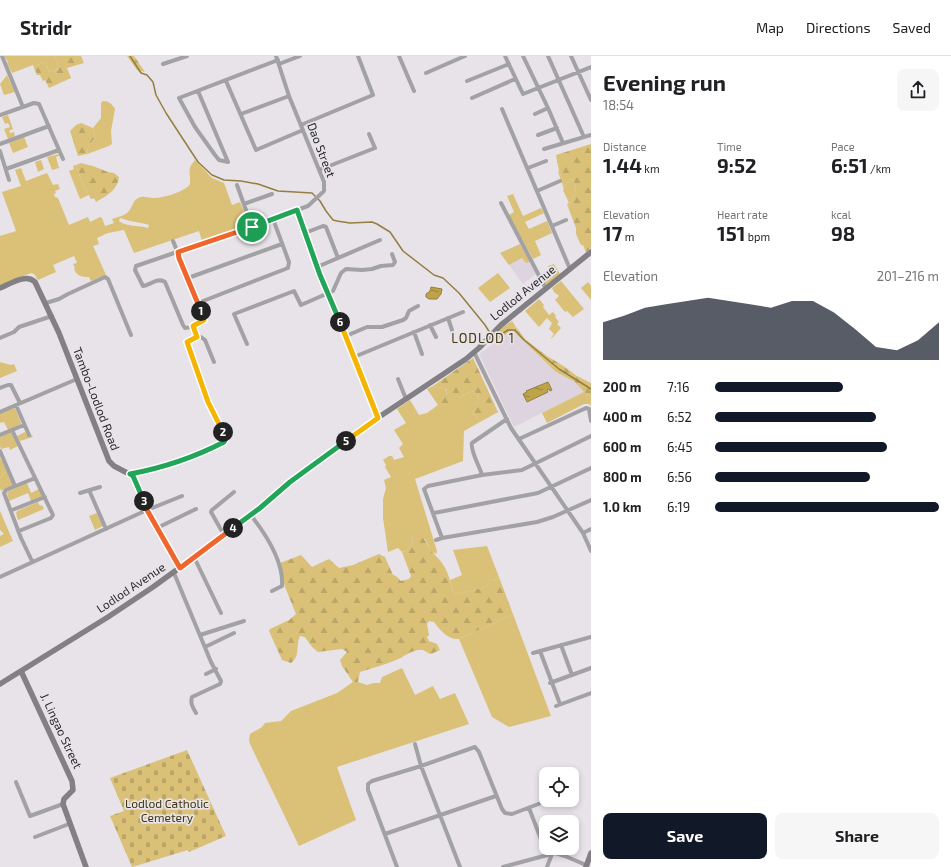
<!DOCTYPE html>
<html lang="en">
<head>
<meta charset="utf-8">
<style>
  :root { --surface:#fff; --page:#f6f6f6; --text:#202124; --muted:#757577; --line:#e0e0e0; --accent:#111827 }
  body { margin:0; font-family:"Exo 2",sans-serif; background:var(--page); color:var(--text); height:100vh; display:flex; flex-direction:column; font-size:15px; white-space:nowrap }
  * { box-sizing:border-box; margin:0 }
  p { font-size:13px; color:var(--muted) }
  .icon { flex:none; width:22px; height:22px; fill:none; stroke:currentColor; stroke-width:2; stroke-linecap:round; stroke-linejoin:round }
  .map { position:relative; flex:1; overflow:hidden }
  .panel { display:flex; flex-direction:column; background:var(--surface); width:360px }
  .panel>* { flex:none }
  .tools { position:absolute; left:539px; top:711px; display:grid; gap:8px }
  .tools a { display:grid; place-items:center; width:40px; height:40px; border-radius:8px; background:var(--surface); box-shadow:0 2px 6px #0003; font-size:20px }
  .pin { position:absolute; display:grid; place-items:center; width:34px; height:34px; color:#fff; margin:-17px; border:2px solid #fff; border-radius:50%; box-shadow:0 1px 4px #0007 }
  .km { position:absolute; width:20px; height:20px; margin:-10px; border-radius:50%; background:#222; color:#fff; font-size:11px; line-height:20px; text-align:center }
  .round { display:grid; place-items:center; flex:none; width:42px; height:42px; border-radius:8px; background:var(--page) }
  .head { display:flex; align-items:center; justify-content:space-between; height:68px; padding:0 12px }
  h1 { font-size:22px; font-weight:700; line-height:30px }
  .metrics { display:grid; grid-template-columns:repeat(3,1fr); gap:6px; height:68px; padding:4px 12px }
  .metrics div { display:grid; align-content:center }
  .metrics b { font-size:20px; font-weight:700 }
  .metrics small { font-size:11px; font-weight:400 }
  .metrics p { font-size:11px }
  .chart { height:112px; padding:8px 12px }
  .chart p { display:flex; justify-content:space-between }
  .chart svg { width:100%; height:72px; margin-top:4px; fill:var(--accent); opacity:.7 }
  .button { display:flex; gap:8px; margin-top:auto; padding:8px 12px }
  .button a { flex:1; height:46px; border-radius:8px; background:var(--accent); color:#fff; font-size:16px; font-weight:700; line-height:46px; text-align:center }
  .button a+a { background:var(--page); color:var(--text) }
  ul { padding:0 12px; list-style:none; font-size:13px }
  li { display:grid; grid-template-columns:64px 48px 1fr; align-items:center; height:30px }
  li i { height:10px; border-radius:5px; background:var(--accent) }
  header { display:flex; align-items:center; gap:24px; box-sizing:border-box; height:56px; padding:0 20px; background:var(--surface); border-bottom:1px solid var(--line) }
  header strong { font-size:19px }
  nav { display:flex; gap:22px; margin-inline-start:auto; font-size:14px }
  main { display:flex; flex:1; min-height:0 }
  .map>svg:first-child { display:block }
  .built { fill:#ddd4e0 }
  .green { fill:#dac177; fill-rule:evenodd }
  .forest { fill:url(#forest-firs) }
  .cemetery { fill:url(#cemetery-stones) }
  .water { fill:url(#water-ripples); stroke:#937f40 }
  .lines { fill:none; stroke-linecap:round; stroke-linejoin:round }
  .stream { stroke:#937f40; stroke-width:1.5 }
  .street { stroke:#a2a1a3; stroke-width:4 }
  .secondary { stroke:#828084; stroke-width:5.5 }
  .split-1-casing { stroke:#fff; stroke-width:8 }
  .split-2-casing { stroke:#fff; stroke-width:8 }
  .split-3-casing { stroke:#fff; stroke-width:8 }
  .split-4-casing { stroke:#fff; stroke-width:8 }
  .split-5-casing { stroke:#fff; stroke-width:8 }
  .split-6-casing { stroke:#fff; stroke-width:8 }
  .split-7-casing { stroke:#fff; stroke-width:8 }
  .split-1 { stroke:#f0652b; stroke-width:5 }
  .split-2 { stroke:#f5b400; stroke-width:5 }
  .split-3 { stroke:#22a559; stroke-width:5 }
  .split-4 { stroke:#f0652b; stroke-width:5 }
  .split-5 { stroke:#22a559; stroke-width:5 }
  .split-6 { stroke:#f5b400; stroke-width:5 }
  .split-7 { stroke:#22a559; stroke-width:5 }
  .labels { text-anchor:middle; stroke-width:3.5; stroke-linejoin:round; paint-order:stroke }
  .street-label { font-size:12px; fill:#2b2a2c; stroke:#e7e3e9 }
  .park-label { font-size:12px; fill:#42360f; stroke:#e7e3e9 }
  .neighbourhood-label { font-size:13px; letter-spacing:1px; fill:#44370d; stroke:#e7e3e9 }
</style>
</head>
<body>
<header>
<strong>Stridr</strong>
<nav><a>Map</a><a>Directions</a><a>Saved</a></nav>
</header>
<main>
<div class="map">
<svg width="591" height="811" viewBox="0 0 591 811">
  <defs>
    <pattern id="forest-firs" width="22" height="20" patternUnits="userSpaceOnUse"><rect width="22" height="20" fill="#dac177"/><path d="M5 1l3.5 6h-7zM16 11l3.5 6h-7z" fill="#bba667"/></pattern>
    <pattern id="cemetery-stones" width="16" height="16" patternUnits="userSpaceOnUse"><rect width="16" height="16" fill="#dac177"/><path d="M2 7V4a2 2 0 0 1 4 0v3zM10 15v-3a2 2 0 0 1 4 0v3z" fill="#bba667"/></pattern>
    <pattern id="water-ripples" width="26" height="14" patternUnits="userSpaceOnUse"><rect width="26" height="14" fill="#bfa348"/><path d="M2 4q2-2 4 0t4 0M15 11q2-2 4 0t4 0" fill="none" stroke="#9b853c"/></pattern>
  </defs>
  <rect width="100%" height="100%" fill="#e7e3e9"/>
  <!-- built -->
  <path class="built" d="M526,200L536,218L523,228L509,209Z
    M512,274L556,316L575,326L584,336L514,371L479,298Z"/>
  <!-- green -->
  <path class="green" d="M4,0H55L59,12L53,16L49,15L46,8L43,6L34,12L33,9L12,17L7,7L8,6Z
    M7,19L15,36L4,39L0,28Z
    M103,45C109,45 112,48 115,53L111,75L112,88L109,90L87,98L88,91L95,81L93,72L101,62V47Z
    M8,59L13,73L9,75L10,77L14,76L15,80L8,83L4,73L10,71L8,67L5,68L2,61Z
    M24,81L28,91L13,97L9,87Z
    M59,98L60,99L56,101L59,112L52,114L47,101Z
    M41,104L44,113L38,116L35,106Z
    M195,104L212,122L224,127L232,149L240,146L248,166L247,169L202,185L199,175L134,197L124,174L108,177L97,182L99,188L93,190L106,219L91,225L89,221C81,221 77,220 74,213L75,212L73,208L77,207L74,200L53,209L56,216L38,224L34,218L31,217L0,229V180L16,175L2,136L21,130L15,114L21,112L26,125L47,117L53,129L58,128L60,133L55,135L56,137L54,138L55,141L58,142L69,169L88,161L90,166L100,161L102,162L105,170L114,167L112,163C117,161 123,160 127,157C133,152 132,143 141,141C145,140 149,142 153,142C163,142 185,136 190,128C191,116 186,114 195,104ZM120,162L130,165L146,168L149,169L148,172C138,169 127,171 119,165Z
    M76,109L82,126L89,139L80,143L69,115L74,113L73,110Z
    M559,115L565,130L570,123L574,126L576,134C573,140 572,147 568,151L567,148L569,147L563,134L564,133L558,116Z
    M513,138L523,160L541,152L544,157L525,166L529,173L547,165L552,177L535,185L541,199L533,203L509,159L514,156L507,140Z
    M520,188L530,206L526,207L522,202L509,209L500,197Z
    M554,208L560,218L547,229H545L540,220L547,216L550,222L553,220L548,210Z
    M498,217L510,232L490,246L478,232Z
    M561,225L584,253L573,261L567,255L565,256L555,244L559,240L554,236L552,232Z
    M588,226L591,230V244L581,232Z
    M539,243L544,249L543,251L549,259L553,256L556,260L555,261L559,266L557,268L561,272L553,281L550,283L554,278L549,273L552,267L547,262L539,271L525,255Z
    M512,265L516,271L496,285L492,283L503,271Z
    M0,306L11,309L14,308L17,315L0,322Z
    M433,330L436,331L444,332L447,335L446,339L459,342L472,335L477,338L479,345L475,348L472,356L480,366L464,375L463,405L415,423L437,495L436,498L431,495L425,483L413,479L412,490L409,494L402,496L398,492L388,496L383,462V443L386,432L384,424L391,421L385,411L386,409L383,404L389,400H392L394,404L404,401L399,392L403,388L394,374L406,367L397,353L410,344L419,359L427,357L438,349L427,333Z
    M584,336L591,341V350L589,348H584L547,367L542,357Z
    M14,352L16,354L21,367V368L8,374L4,366L0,367V357Z
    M11,376L18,390L10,394L9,391L1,393L0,390V381Z
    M25,376L28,380L32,379L33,381L20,385L17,380Z
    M7,415L13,428L12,430L1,435L0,432V422Z
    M27,427L31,437L39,433L42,439L41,441L31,445L28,437L9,445L7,436Z
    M38,446L40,450L42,449L44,453L18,464L16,457L17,455Z
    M0,455L13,485L0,491V480L4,478L0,474Z
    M97,457L103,470L95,474L89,460Z
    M487,490L499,521L485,531L458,538L453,537L450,524L462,519L453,494Z
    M513,558L551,660L509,671L492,661L459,583Z
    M402,612L415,639L433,630L440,643L455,637L469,668L337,711L356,764L299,790L250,688L249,684L250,678L262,671L265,667L281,665L291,655L337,637L353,626H358L367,629L374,627H380L382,621Z"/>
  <!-- forest -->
  <path class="forest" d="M55,0H81L84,7L67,12L71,22L49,32L45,24L43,25L40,19H37L34,12L43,6L46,8L49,15C54,16 56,15 59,12Z
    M127,0H134L145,16L137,14Z
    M81,67L93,72L95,81L88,91L87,98L78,100L70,75L76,69Z
    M591,88V192L586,196L583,189H581L576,178V172L568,151C572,147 573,140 576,134L574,126L570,123L565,130L559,115L556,99Z
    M81,107L93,110L108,116L114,117L119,121C118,134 106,140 96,146L94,142L91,143L82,126L76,109Z
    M516,271L525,283L547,300L562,309L577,320L591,327V341L584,336L575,326L556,316L512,274Z
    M473,302L498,356L480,366L472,356L468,353L469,349L471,347L475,348L479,345L477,338L472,335L459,342L454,350L444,351L440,347L446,340L447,334L444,332L436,331L433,330Z
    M0,401L7,415L0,422Z
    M415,477C426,483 424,483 430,493C433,498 439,502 442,507C448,515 451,527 453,537L458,538L485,531L499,521L513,558L459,583C448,584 440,574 434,566L429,565L427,568L429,579L427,581L429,585L437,588L440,594L431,598C426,597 424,593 420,594C411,594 404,601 396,604C384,609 372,612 360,616L358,626H353L342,610L340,604L347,596L342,593L318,596L312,591L305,581L300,580C295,591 301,599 291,607L282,604L269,575L270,573L289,564L296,558L285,531L280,507L301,499L312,511L329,503L339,512L353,509L379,498L385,501L393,519L396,520L401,525L409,523L411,520L402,496L409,494L412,490L413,479Z"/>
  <!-- cemetery -->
  <path class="cemetery" d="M187,694L226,780L189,796L188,794L132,811L110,760L124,755L110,722Z"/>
  <!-- water -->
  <path class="water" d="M431,231L442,233L441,238L437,243H429L426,241V238L430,235Z
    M548,326L552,334L550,335L549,333L547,334L548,336L527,346L523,338L527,336L526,335Z"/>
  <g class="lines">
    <!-- stream -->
    <path class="stream" d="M130,0L141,17L147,19L153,26L156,39L166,57L198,106L212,119L224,124L241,125L258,128L278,135L312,137L320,145L326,155L333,164L337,165L350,167L372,166L377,168L390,176L403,195L434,219L443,222L459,237L485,269L490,277
      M493,279L497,281L508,274H515L523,283L559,313L591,333"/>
    <!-- street -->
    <path class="street" d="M2,0L23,51
      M399,0L414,35
      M505,0L523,38L591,11
      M523,0L548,52L563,87
      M548,0L584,81
      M571,0L591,44
      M163,8L187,0
      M279,8L300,0
      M426,17L465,0
      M226,25L256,94L303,74
      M467,25L509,8
      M198,35L228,106
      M472,42L515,23
      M502,53L570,213
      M241,58L289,40
      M535,58L548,52
      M0,59L34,47L39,48L63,103
      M301,69L373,39L358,0
      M538,79L557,72
      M0,88L49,70
      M544,93L591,79
      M0,95L9,124
      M228,106L219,104L215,99L195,71L179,42L278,4
      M528,112L546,105
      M6,113L59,94
      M319,114L375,92L369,78
      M237,129L252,171
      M537,135L560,125
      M501,147L546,233
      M244,148L272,138
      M297,154L320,219L346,280L378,362
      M552,170L566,164
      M305,177L323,170L326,171L338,202
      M173,185C176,191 177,196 179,202L204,262C201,268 192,272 185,272L183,269L165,226C158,221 150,229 143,230L135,214L136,210L174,197L182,195L308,150L324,135V126L289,40L276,0
      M317,211L380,184
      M188,222L282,188
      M46,247L59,243L68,238L105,221L108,223L131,279
      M198,247L288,212L289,206L273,163
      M448,262L452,274
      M430,269L436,281
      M193,271L197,281H201L205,284L214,306
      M414,276L422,298
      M346,280L367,271H382L403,264L406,262L409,255L418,250
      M0,282L14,276L19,271L52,260
      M247,288L234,258L294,235L301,249L333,235L341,217L346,213L362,214L372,213L381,210L393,209L395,206L392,198
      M474,296L511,372L583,477L591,495
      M354,301L463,256
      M398,323L406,343
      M0,332L8,329H11L20,347
      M16,349L29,379
      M0,356L77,323
      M12,374L53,459L51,462L19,475
      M0,379L24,369
      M519,383L586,352L589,353L591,365
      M0,395L15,430
      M130,418C162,412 195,401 224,386L226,382L210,349L187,286L197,281
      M482,419C480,411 470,395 472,387L507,363
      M89,434L106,473
      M80,437L100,431
      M12,454L45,441
      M434,457L538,437L591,412
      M250,458C265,477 284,505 282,530L272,535
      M157,472L196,453
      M583,477L591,473
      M224,479L211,456L212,454L234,436
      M442,482L424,433L428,430L482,419L522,414L591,380
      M436,484L442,482L537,466L553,461L591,444
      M194,501L221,557
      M32,505L21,482L4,437L6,434L35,422
      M174,517L211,606L221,625L220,628L192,641C190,647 193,652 196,657
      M0,521L147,454L182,440
      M200,579L244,565
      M561,589L572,619
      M205,591L234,577
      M540,595L560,648
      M533,597L591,581
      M206,618L216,613
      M550,627L591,612
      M556,650L591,637
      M415,688L421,710L460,811
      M544,719L546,721
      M16,726L30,760L63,748
      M529,752L547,799
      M385,778L496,740
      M35,781L69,768
      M397,811L368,734V728L372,725L421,710L475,691L479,696L502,753L505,757L512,758L549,744
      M503,811L555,797L565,800L586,809
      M547,811L552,798"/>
    <!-- secondary -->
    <path class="secondary" d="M0,232C10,228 26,217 35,226L59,277L109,405L114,410L133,420L143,441L147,454L179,512
      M21,615L72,725L73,734L64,743L63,748L86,811
      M0,628L108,561L153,531L240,468L290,426L320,403L364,371L466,303L479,292L501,269L591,196
      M586,811L591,797"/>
  </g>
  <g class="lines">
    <defs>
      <path id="split-1" d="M201,255L179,202L178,196L252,171"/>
      <path id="split-2" d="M201,255L204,264L193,270L197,281L187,286L208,346L223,376"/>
      <path id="split-3" d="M144,445L133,420L130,418C162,412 195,401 224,386L226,382L223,376"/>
      <path id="split-4" d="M144,445L147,454L180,512L233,472"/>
      <path id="split-5" d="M233,472L260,452L290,426L346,385"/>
      <path id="split-6" d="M340,266L378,362L346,385"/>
      <path id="split-7" d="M252,171L297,154L320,219L340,266"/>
    </defs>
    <!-- split-1 casing -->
    <use href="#split-1" class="split-1-casing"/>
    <!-- split-2 casing -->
    <use href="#split-2" class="split-2-casing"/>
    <!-- split-3 casing -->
    <use href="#split-3" class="split-3-casing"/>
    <!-- split-4 casing -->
    <use href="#split-4" class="split-4-casing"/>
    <!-- split-5 casing -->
    <use href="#split-5" class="split-5-casing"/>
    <!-- split-6 casing -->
    <use href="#split-6" class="split-6-casing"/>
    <!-- split-7 casing -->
    <use href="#split-7" class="split-7-casing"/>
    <!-- split-1 -->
    <use href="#split-1" class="split-1"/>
    <!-- split-2 -->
    <use href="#split-2" class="split-2"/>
    <!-- split-3 -->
    <use href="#split-3" class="split-3"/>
    <!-- split-4 -->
    <use href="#split-4" class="split-4"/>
    <!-- split-5 -->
    <use href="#split-5" class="split-5"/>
    <!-- split-6 -->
    <use href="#split-6" class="split-6"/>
    <!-- split-7 -->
    <use href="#split-7" class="split-7"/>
  </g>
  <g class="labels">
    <!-- street labels -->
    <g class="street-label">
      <text transform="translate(321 94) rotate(69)" y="4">Dao Street</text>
      <text transform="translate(523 237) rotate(-39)" y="4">Lodlod Avenue</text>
      <text transform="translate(96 343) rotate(69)" y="4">Tambo-Lodlod Road</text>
      <text transform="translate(131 532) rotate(-34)" y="4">Lodlod Avenue</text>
      <text transform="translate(61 675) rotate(65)" y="4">J. Lingao Street</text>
    </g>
    <!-- park labels -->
    <g class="park-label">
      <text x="167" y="752">Lodlod Catholic<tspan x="167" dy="14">Cemetery</tspan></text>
    </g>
    <!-- neighbourhood labels -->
    <g class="neighbourhood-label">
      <text x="483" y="287">LODLOD 1</text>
    </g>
  </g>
</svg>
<div class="tools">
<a><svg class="icon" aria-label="locate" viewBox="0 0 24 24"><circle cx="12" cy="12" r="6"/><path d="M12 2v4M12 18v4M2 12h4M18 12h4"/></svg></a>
<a><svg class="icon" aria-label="layers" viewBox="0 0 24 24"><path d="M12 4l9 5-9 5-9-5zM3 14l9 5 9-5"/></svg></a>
</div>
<div class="pin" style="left:252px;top:171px;background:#1e9e55"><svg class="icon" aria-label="arrive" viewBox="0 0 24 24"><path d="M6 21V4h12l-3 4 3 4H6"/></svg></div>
<b class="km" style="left:201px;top:255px">1</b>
<b class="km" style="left:223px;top:376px">2</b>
<b class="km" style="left:144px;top:445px">3</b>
<b class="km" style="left:233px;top:472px">4</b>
<b class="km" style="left:346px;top:385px">5</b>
<b class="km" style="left:340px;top:266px">6</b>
</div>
<section class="panel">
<div class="head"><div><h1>Evening run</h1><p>18:54</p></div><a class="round"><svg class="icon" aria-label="share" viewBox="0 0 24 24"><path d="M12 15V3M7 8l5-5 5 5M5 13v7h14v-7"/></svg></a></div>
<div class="metrics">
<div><p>Distance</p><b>1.44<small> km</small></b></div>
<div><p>Time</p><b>9:52</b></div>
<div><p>Pace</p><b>6:51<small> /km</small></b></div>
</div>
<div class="metrics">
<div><p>Elevation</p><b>17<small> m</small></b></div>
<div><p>Heart rate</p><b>151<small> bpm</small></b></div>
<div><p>kcal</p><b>98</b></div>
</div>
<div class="chart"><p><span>Elevation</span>201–216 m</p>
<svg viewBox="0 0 160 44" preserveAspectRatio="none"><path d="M0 44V21L10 17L20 12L30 10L40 8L50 6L60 8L70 10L80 12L90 8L100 8L110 15L120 25L130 36L140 38L150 32L160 21V44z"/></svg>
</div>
<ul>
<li><b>200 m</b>7:16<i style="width:57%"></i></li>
<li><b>400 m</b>6:52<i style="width:72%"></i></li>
<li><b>600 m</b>6:45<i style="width:77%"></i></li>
<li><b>800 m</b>6:56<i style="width:69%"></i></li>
<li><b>1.0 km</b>6:19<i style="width:100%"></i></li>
</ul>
<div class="button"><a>Save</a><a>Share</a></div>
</section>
</main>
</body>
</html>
